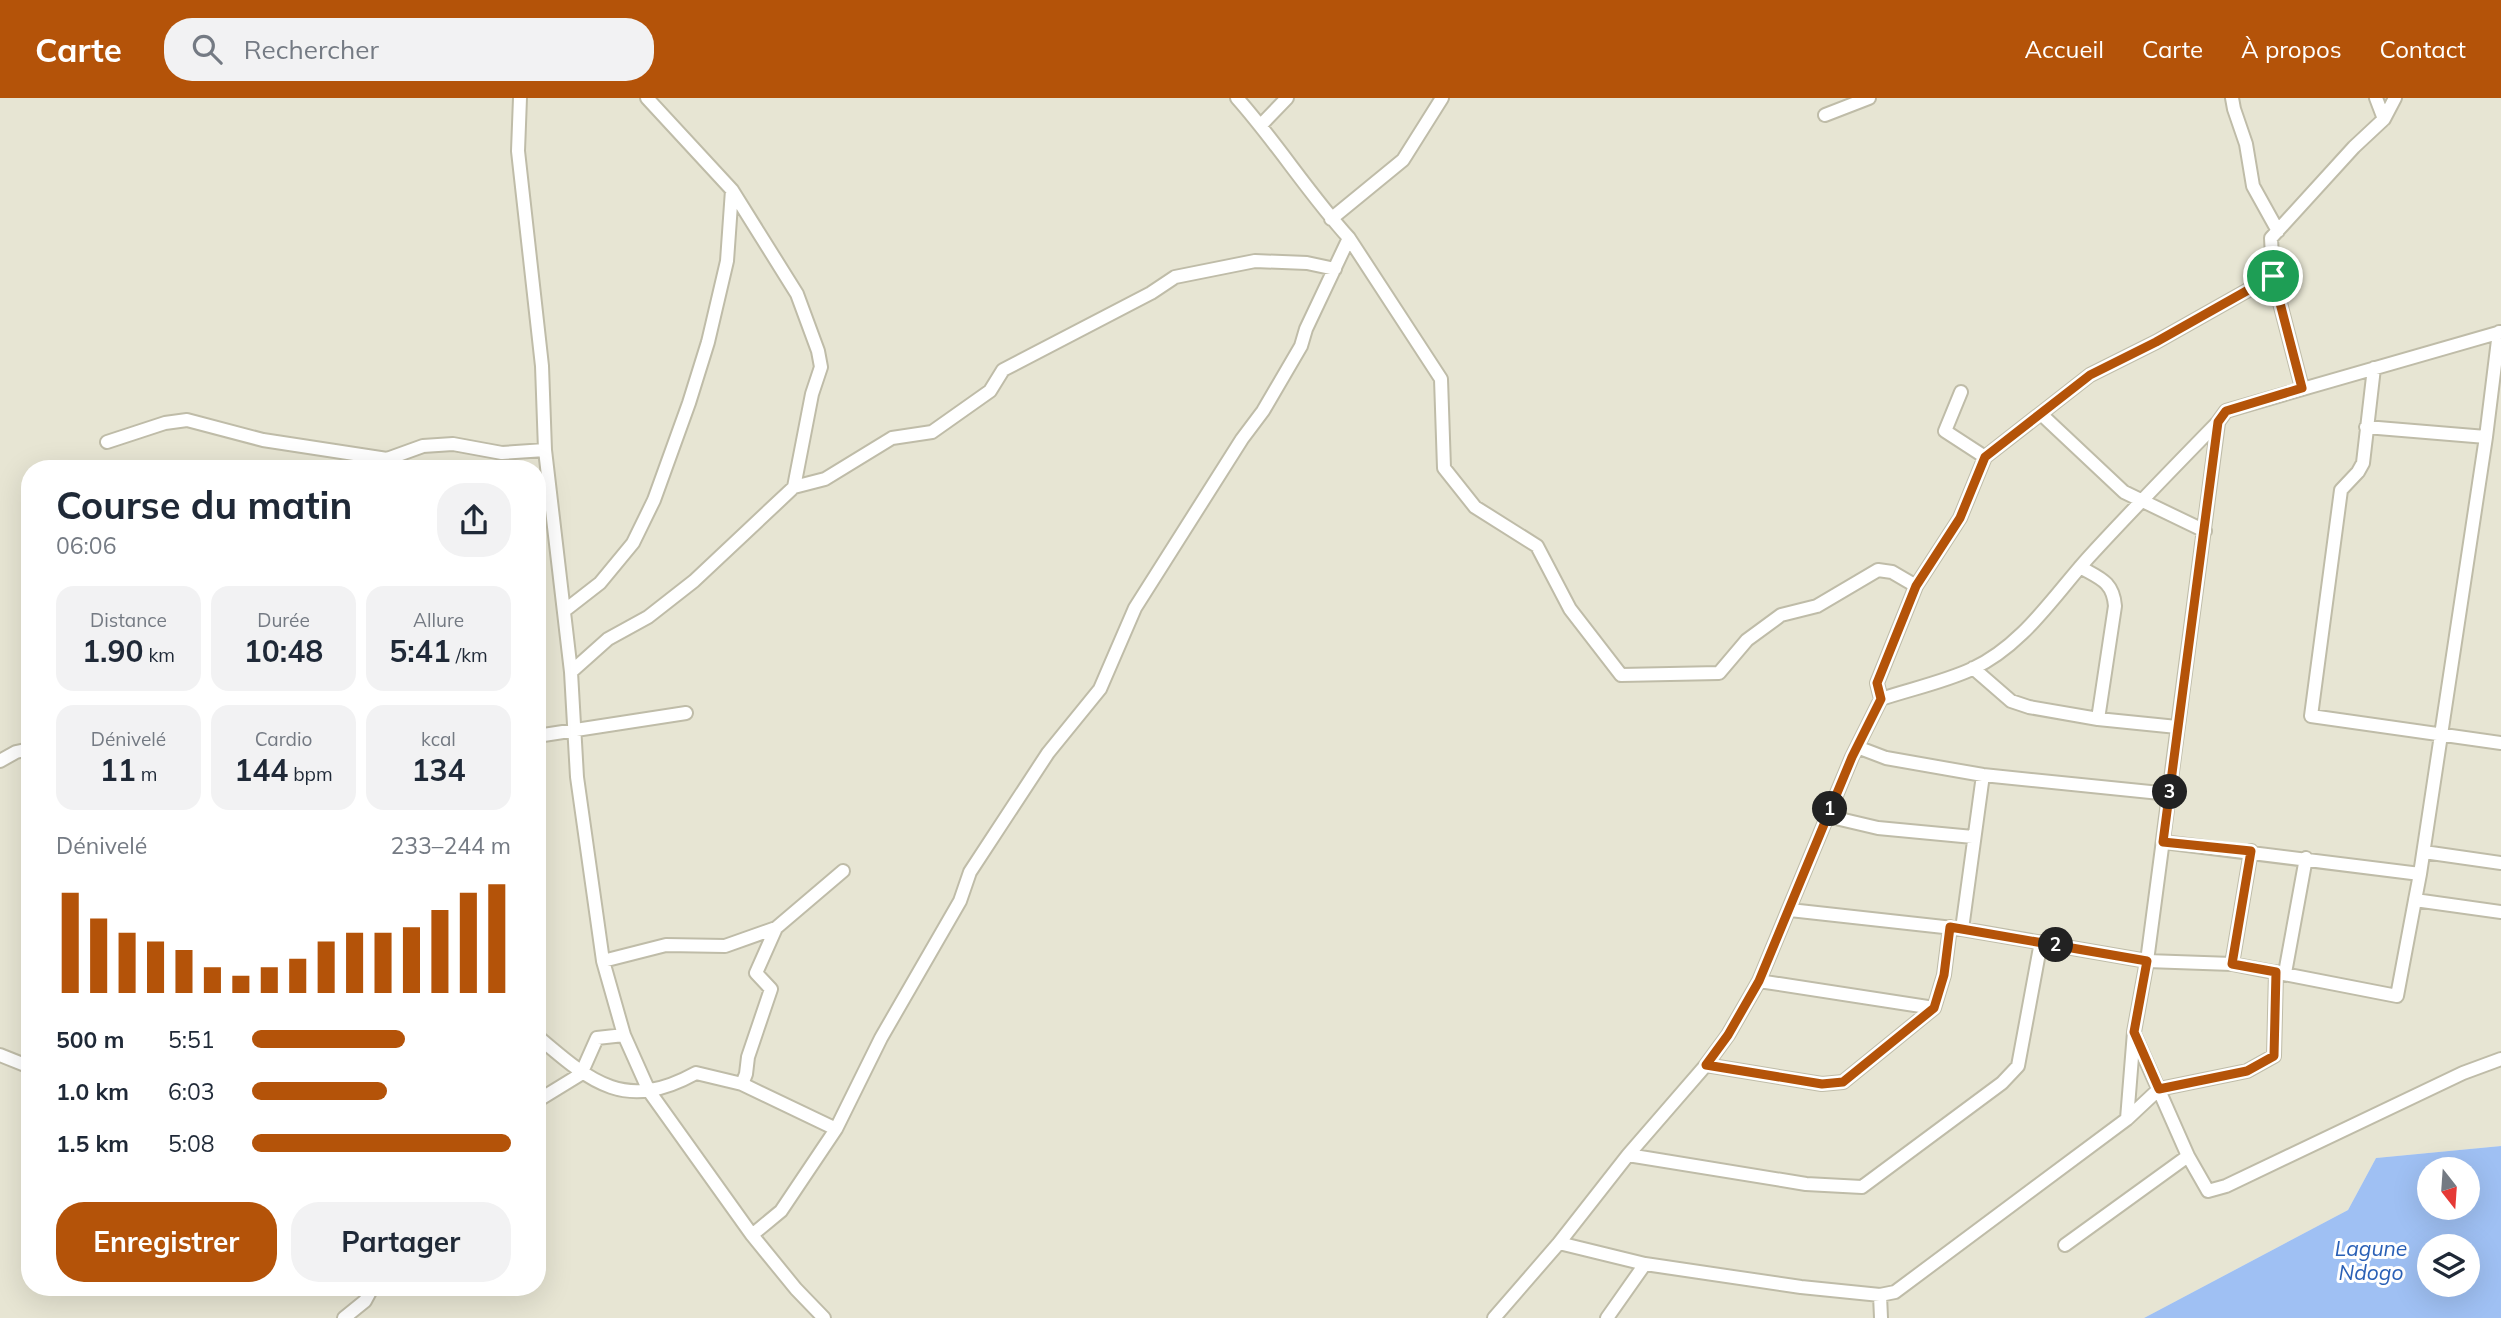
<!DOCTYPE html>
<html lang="fr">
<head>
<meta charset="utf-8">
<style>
  :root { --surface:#fff; --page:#f2f2f3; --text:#1f2937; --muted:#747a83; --accent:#b45309 }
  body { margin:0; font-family:Mulish,sans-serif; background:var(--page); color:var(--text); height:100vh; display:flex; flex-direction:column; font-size:26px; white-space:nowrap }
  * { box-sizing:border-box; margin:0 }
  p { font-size:23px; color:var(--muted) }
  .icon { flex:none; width:38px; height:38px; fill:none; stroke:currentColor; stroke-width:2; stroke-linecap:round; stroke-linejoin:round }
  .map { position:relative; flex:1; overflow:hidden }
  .panel { position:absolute; left:21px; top:362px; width:525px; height:836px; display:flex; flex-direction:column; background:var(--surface); border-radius:28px; box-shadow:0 7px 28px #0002 }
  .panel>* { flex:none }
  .needle { width:46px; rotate:163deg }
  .fabs { position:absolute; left:2417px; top:1059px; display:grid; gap:14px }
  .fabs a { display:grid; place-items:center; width:63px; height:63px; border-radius:50%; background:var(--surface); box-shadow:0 7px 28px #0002; font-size:35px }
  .pin { position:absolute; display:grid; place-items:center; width:60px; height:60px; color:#fff; margin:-30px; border:4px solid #fff; border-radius:50%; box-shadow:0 2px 7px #0007 }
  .km { position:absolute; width:35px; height:35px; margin:-18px; border-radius:50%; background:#222; color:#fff; font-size:19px; line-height:35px; text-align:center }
  .round { display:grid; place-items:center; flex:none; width:74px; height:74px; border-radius:28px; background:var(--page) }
  .overview { display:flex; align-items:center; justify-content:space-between; height:119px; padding:0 35px }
  h1 { font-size:38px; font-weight:700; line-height:52px }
  .stats { display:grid; grid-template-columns:repeat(3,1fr); gap:10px; height:119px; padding:7px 35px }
  .stats div { display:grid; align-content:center; border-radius:18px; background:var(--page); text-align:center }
  .stats b { font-size:30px; font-weight:700 }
  .stats small { font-size:19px; font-weight:400 }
  .stats p { font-size:19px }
  .chart { height:196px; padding:14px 35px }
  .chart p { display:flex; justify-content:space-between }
  .chart svg { width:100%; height:126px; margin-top:7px; stroke:var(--accent); stroke-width:6 }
  .button { display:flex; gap:14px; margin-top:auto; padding:14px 35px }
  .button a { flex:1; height:80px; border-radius:28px; background:var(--accent); color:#fff; font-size:28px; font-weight:700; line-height:80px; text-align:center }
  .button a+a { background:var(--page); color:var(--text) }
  ul { padding:0 35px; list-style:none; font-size:23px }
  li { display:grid; grid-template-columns:112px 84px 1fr; align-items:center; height:52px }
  li i { height:18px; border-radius:9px; background:var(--accent) }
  header { display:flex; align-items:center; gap:42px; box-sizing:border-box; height:98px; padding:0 35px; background:var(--accent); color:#fff }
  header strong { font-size:33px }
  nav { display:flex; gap:38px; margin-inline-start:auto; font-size:24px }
  .search { width:490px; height:63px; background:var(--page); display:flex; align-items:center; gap:18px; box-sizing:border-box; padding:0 24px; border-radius:28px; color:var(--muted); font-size:26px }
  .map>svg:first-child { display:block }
  .residential { fill:#e7e5d3; fill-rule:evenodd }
  .water { fill:#9fc0f3; fill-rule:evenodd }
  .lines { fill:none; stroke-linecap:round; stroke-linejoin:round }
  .minor-casing { stroke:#bfbca8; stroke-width:16 }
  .minor { stroke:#fff; stroke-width:12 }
  .route-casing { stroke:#fff; stroke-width:14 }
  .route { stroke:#b45309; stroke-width:9 }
  .labels { text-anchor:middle; stroke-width:6; stroke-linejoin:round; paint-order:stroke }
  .water-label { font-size:21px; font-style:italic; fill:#2a60b6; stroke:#fff }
</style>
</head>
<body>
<header>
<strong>Carte</strong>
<div class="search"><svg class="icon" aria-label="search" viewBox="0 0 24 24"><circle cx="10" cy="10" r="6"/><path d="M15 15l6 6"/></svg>Rechercher</div>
<nav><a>Accueil</a><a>Carte</a><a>À propos</a><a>Contact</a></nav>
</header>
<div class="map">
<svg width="2501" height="1220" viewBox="0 0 2501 1220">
  <rect width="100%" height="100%" fill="#f3f2e5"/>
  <!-- residential -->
  <path class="residential" d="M0,0H2501V1048L2376,1060L2348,1112L2144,1220H0ZM30,371H537V1190H30Z"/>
  <!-- water -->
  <path class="water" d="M2501,1048V1220H2144L2348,1112L2376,1060ZM2429,1071H2468V1110H2429ZM2429,1148H2468V1186H2429Z"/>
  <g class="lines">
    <defs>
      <path id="minor" d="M520,0L518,53L542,268L545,352L571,574L577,679L603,863L624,937L649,993L752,1137L796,1191L824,1220
        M1237,0C1277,45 1309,96 1349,140L1441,281L1444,370L1475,409L1537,448L1570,511L1621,577L1719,575L1747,542L1781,517L1817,508L1878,472L1892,474L1916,488
        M2232,0L2234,11L2246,46L2253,88L2278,133
        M2376,0L2384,21
        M1825,17L1869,0
        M1261,27L1287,0
        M1331,121L1403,62L1442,0
        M2374,270L2363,365L2358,374L2341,392L2311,618L2501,645
        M2302,290L2273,178L2271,140L2354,49L2384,21L2395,0
        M1961,294L1945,333L1985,359
        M2041,316L2124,394L2205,433
        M2366,329L2486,339
        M107,344L165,325L187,322L263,342L387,361L423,348L453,346L502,355L545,352
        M794,389L825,381L892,340L932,334L990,293L1003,272L1151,195L1175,179L1255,163L1307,165L1335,171
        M2080,469C2099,480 2113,483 2115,508L2098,621
        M564,513L600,485L633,445L654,402L689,305L708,244L727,163L732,92
        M1973,570L2011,603L2029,609L2098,621L2177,629
        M571,574L608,541L648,519L694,483L794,389L812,296L821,269L818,253L797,196L732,92L647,0
        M1881,601L1877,585L1916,488L1960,420L1985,359L2090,277L2156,244L2273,178
        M537,638L686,615
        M1857,649L1886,660L1983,677L2170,696
        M0,663L16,654L30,651
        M1827,718L1878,730L1973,739
        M2163,744L2420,776L2415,802L2501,814
        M2424,754L2501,765
        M2420,776L2486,339L2499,234
        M1790,812L1962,831L2147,863L2232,866L2397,898L2415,802
        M1962,831L1983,677
        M603,863L666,847L725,848L776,830L843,773
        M2232,866L2251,753
        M2285,875L2306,760
        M1759,883L1934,910L1944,877L1950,829
        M537,938C592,985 625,1014 696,975L742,986L836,1031
        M2135,938L2188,1058L2208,1093L2226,1088L2463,975L2501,961
        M0,957L30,969
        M1706,967L1822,986L1843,984L1934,910
        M742,986L746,976L748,959L771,891L756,875L776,830
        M537,1003L581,976L597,940L624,937
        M2127,1021L2159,991L2247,973L2274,958L2276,874
        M1628,1057L1806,1086L1862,1089L2002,985L2018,968L2041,844
        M752,1137L781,1113L836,1031L881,940L960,803L970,774L1048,655L1100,591L1135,510L1242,341L1263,313L1301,248L1306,231L1349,140
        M1559,1145L1645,1166
        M2065,1147L2188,1058
        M1880,1197L1881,1220
        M344,1220L365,1203L372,1190
        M1494,1220L1559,1145L1628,1057L1706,967L1728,937L1759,883L1852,659L1881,601C1911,591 1944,584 1972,571C2022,548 2053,499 2088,460C2130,414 2174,369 2218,324L2226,313L2501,234
        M1607,1220L1645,1166L1801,1189L1880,1197L1895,1194L2127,1021L2134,934L2147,863L2218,325"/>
    </defs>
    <!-- minor casing -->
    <use href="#minor" class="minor-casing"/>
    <!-- minor -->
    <use href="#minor" class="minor"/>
  </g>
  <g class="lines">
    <defs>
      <path id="route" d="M2273,178L2302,290L2226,313L2218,324L2163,744L2251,753L2232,866L2276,874L2274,958L2247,973L2159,991L2134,934L2147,863L1950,829L1944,877L1934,910L1843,984L1822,986L1706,967L1728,937L1759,883L1852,659L1881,601L1877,585L1916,488L1960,420L1985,359L2090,277L2156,244Z"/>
    </defs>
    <!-- route casing -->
    <use href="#route" class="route-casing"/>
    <!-- route -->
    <use href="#route" class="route"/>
  </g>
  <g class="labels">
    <!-- water labels -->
    <g class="water-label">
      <text x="2371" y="1158">Lagune<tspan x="2371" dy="24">Ndogo</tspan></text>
    </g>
  </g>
</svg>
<div class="fabs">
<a><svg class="needle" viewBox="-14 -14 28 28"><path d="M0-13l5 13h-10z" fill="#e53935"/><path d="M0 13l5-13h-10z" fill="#747a83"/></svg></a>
<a><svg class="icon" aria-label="layers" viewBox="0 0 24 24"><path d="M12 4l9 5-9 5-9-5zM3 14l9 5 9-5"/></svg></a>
</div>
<div class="pin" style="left:2273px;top:178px;background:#1e9e55"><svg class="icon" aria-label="arrive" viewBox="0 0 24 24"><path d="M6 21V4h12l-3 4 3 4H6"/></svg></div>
<b class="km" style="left:1830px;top:711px">1</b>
<b class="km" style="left:2056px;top:847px">2</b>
<b class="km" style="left:2170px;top:694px">3</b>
<section class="panel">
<div class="overview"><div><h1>Course du matin</h1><p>06:06</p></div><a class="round"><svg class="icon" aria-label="share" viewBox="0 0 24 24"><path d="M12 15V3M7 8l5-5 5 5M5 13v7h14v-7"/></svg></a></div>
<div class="stats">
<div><p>Distance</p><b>1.90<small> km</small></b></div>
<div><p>Durée</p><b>10:48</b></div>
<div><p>Allure</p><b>5:41<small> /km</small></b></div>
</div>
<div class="stats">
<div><p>Dénivelé</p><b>11<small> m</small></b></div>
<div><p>Cardio</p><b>144<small> bpm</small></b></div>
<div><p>kcal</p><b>134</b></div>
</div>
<div class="chart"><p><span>Dénivelé</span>233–244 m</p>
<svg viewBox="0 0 160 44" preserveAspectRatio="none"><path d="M5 44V9M15 44V18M25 44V23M35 44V26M45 44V29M55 44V35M65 44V38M75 44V35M85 44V32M95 44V26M105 44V23M115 44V23M125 44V21M135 44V15M145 44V9M155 44V6"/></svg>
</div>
<ul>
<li><b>500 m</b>5:51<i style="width:59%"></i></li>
<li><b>1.0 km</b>6:03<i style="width:52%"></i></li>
<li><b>1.5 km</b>5:08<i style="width:100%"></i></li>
</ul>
<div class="button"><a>Enregistrer</a><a>Partager</a></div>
</section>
</div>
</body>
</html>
